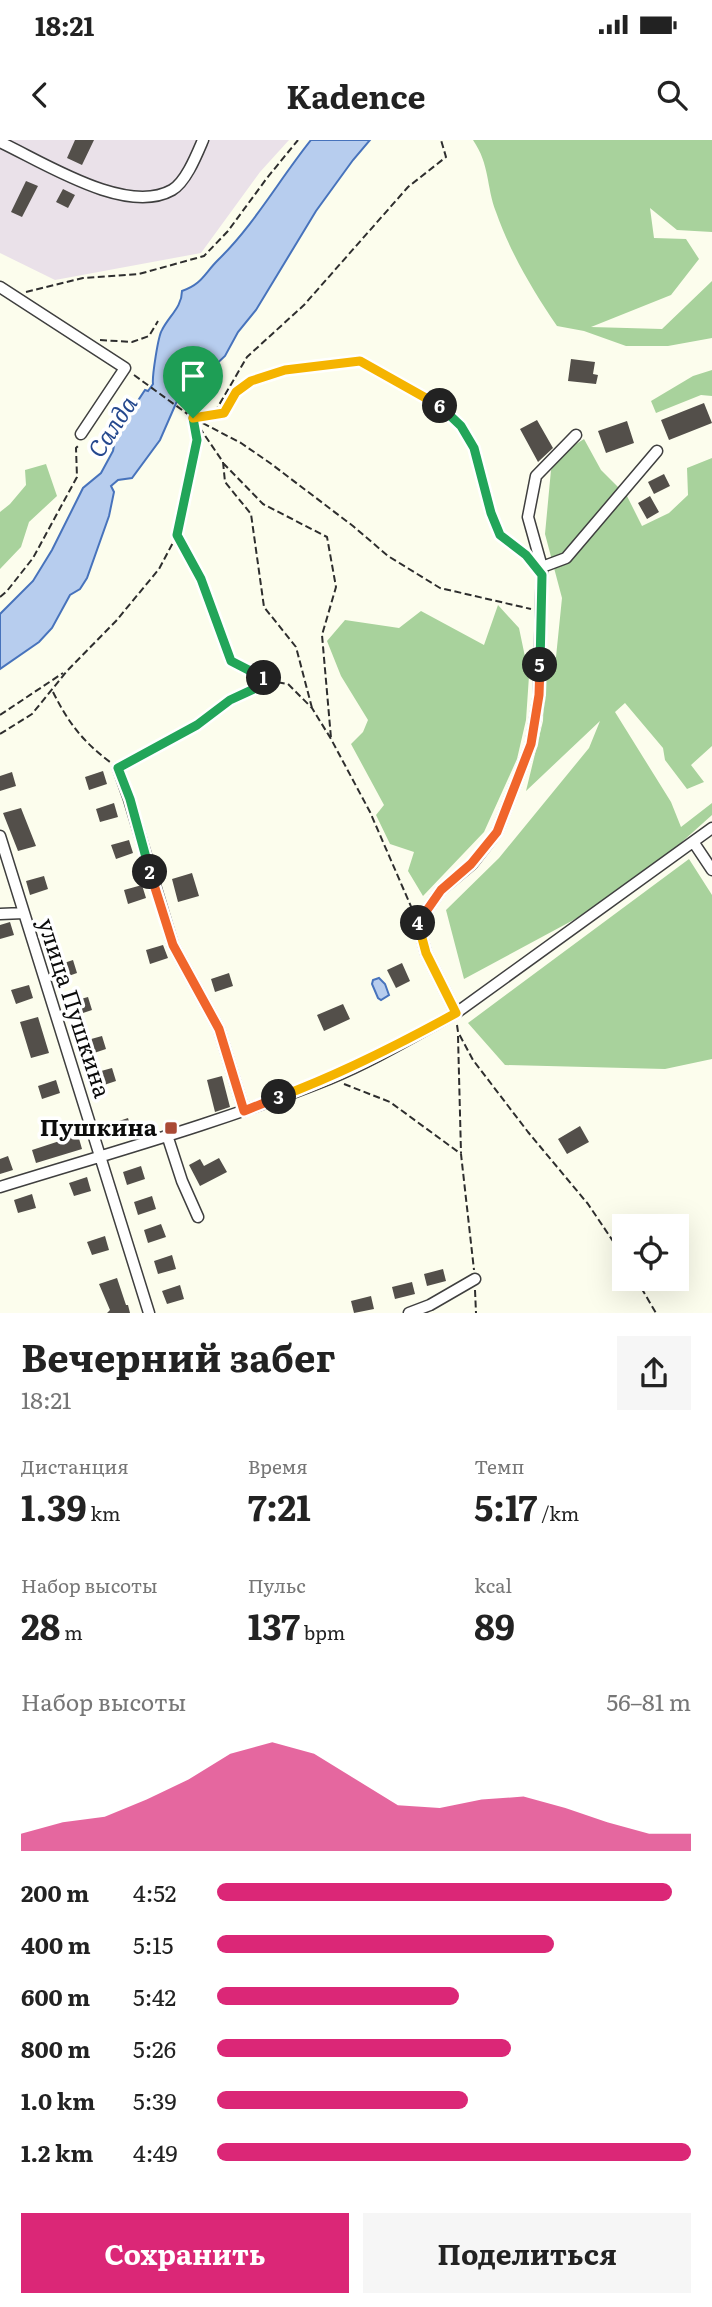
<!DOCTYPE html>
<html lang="ru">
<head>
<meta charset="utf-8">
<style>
  :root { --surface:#fff; --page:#f6f6f6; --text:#222; --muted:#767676; --accent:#db2777 }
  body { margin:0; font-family:Literata,serif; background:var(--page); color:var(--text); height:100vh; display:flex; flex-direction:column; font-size:26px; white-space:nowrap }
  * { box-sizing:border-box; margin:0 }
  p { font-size:23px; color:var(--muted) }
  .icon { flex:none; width:38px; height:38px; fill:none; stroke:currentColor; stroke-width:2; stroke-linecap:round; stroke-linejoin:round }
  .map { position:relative; height:1173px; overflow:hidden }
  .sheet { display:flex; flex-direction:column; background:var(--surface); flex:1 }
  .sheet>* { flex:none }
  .fabs { position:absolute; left:612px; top:1074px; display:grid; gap:14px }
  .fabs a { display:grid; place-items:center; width:77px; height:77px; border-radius:0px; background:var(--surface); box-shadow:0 7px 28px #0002; font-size:35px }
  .pin { position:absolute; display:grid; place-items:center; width:60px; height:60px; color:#fff; margin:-72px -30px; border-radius:50% 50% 50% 0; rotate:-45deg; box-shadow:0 0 7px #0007 }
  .pin .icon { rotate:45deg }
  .km { position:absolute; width:35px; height:35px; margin:-18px; border-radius:50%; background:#222; color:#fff; font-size:19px; line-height:35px; text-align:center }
  .round { display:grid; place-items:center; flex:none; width:74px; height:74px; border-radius:0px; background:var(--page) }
  .headline { display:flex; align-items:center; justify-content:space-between; height:119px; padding:0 21px }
  h1 { font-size:38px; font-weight:700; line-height:52px }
  .figures { display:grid; grid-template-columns:repeat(3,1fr); gap:10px; height:119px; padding:7px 21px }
  .figures div { display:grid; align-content:center }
  .figures b { font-size:35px; font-weight:700 }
  .figures small { font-size:19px; font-weight:400 }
  .figures p { font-size:19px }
  .chart { height:196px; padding:14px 21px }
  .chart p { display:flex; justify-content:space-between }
  .chart svg { width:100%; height:126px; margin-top:7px; fill:var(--accent); opacity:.7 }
  .button { display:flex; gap:14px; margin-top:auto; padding:14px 21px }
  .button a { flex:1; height:80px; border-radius:0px; background:var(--accent); color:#fff; font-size:28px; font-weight:700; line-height:80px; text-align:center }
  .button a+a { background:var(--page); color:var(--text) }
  ul { padding:0 21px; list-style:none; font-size:23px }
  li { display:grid; grid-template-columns:112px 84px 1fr; align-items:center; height:52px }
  li i { height:18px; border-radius:9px; background:var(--accent) }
  .status { display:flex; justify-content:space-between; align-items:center; height:49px; padding:0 35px; background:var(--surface); direction:ltr }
  .status svg { height:19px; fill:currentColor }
  header { display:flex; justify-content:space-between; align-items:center; height:91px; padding:0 21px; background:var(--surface); font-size:32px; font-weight:700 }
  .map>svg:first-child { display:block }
  .industrial { fill:#eae1e9 }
  .forest { fill:#a8d29c }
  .water { fill:#b7cdee; stroke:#4773bc; stroke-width:2 }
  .building { fill:#534f4a }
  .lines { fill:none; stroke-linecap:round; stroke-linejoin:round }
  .minor-casing { stroke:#3f3f3f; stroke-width:13 }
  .path { stroke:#2e2e2e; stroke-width:2; stroke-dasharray:7 3.5; stroke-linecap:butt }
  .minor { stroke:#fff; stroke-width:10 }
  .split-1-casing { stroke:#fff; stroke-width:14 }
  .split-2-casing { stroke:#fff; stroke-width:14 }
  .split-3-casing { stroke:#fff; stroke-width:14 }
  .split-4-casing { stroke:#fff; stroke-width:14 }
  .split-5-casing { stroke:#fff; stroke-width:14 }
  .split-6-casing { stroke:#fff; stroke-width:14 }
  .split-7-casing { stroke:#fff; stroke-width:14 }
  .split-1 { stroke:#22a559; stroke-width:9 }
  .split-2 { stroke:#22a559; stroke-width:9 }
  .split-3 { stroke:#f0652b; stroke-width:9 }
  .split-4 { stroke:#f5b400; stroke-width:9 }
  .split-5 { stroke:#f0652b; stroke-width:9 }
  .split-6 { stroke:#22a559; stroke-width:9 }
  .split-7 { stroke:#f5b400; stroke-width:9 }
  .poi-dot { fill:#aa4a35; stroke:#fff; stroke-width:2.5 }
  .labels { text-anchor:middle; stroke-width:7; stroke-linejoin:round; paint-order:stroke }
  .street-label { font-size:23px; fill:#0c0c0c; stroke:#fff }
  .poi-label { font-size:23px; font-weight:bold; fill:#0c0c0c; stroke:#fff; text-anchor:end }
  .water-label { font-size:24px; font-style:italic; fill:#25488e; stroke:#fff }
</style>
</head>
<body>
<div class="status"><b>18:21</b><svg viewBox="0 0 49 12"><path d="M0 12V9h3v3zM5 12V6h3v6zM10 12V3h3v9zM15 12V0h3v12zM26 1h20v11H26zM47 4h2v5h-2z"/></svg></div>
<header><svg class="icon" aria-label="back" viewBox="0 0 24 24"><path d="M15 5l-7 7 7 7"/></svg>Kadence<svg class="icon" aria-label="search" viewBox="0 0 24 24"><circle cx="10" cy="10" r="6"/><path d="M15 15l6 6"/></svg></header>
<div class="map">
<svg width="712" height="1173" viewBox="0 0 712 1173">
  <rect width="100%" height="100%" fill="#fcfded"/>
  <!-- industrial -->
  <path class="industrial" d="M0,0H289L260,32L201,113L55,140L0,113Z"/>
  <!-- forest -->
  <path class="forest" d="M473,0H712V92L677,90L650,68L654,98L686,99L699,119L671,155L591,187L662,189L712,141V198L668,206H626L584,191L557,186C533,151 510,112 496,72C486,45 490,25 473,0Z
    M712,230V256L701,255L656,273L651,261L693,236Z
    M584,299L601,330L627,356L642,386L669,373L688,355L687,328L712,318V606L691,625L704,642L687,649L665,620L663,608L625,563L615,572L671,662L681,687L712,663V675L664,718L579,777L464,839L446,770L499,718L589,608L600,581L526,651L543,581L545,527L556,517L562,458L545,394L551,330L565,311Z
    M46,324L57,356L29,382L21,407L0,429V372L10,364L26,345L25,330Z
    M498,465L519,488L529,536L526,580L517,619L484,692L423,756L408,731L414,712L390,704L376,675L384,665L351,604L363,592L368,580L341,536L327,501L345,480L399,488L421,471L484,505Z
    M689,719L712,755V919L665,929L505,925L468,883Z"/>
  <!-- water -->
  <path class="water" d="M311,0H370L353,20L316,71L256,170L238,192L225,216L210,230L200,254L196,258L180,263L177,261L160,300L132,338L118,340L111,346L114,352L109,376L87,438L80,449L70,455L52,488L39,502L0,529V474L33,441L52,410L83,348L101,333L113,311L116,294L145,250L148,251L153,244C152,237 158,196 162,190C169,176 182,167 182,151C202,144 204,134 218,120C254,85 279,40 311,0Z
    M379,838L385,844L389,855L381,860L378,858L372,844L373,840Z"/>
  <!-- building -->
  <path class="building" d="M75,0H94L82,25L67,18Z
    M26,41L38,46L22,77L11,72Z
    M63,49L75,55L68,68L56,62Z
    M571,219L595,222L593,234L598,235L596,244L568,241Z
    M704,263L712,283L669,300L661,280Z
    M537,280L553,308L538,322L520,289Z
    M627,281L634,303L606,313L598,291Z
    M664,334L670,346L654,354L648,342Z
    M650,356L659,372L647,379L638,363Z
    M103,631L107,644L89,650L85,637Z
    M12,632L16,646L0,651V636Z
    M114,663L118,677L100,682L96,669Z
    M21,668L36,706L18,711L3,673Z
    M129,700L133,713L116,719L111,705Z
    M192,733L199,756L178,762L172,739Z
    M44,736L48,749L30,755L26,741Z
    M142,745L146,758L128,764L124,750Z
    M10,782L14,795L0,799V785Z
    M163,805L168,818L150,824L146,810Z
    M73,820L77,833L60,839L55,826Z
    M402,823L410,841L396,848L387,830Z
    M229,833L233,846L215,852L211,839Z
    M29,845L33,858L16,864L11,850Z
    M88,857L92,870L74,876L70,862Z
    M343,864L350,879L324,891L317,875Z
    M38,877L49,913L31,918L20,882Z
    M102,896L106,909L88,915L84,901Z
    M112,928L116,941L98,947L94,933Z
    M222,936L230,967L215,972L207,940Z
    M56,940L60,953L42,959L38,946Z
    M128,978L132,992L114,997L110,984Z
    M580,986L589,1002L567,1014L558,999Z
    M78,995L82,1009L36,1023L32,1010Z
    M8,1016L13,1030L0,1034V1019Z
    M219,1018L227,1032L200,1046L189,1025L200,1019L204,1026Z
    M141,1026L145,1039L127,1045L123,1032Z
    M87,1037L91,1051L74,1056L69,1043Z
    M32,1054L36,1068L18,1073L14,1060Z
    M152,1056L156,1069L138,1075L134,1062Z
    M637,1077L643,1087H625V1105L616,1091Z
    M161,1084L166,1097L148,1103L144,1090Z
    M105,1096L109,1110L92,1115L87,1102Z
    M172,1115L176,1129L158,1134L154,1121Z
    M443,1129L446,1141L427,1146L424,1134Z
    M117,1138L126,1165H128L130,1173H107L110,1170L99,1144Z
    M412,1142L415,1154L395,1159L392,1147Z
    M180,1145L184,1159L167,1164L162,1151Z
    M371,1156L374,1169L354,1173L351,1161Z"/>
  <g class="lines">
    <defs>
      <path id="minor" d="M0,2C43,22 126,76 172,50C186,42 197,14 203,0
        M0,147L125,228L81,294
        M576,295L536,336L528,377L542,427L539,555L531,604L497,692L472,724L441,750L418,783L426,813L456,873L712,688
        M542,427L566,418L657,311
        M118,628L129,659L173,805L219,889L244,971
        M0,696L149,1173
        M694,703L712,730
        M0,774L24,773
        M167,995L182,1041L198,1077
        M0,1047C110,1013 222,982 329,939C373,921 414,896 456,873
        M409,1173L430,1165L475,1139"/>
    </defs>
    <!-- minor casing -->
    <use href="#minor" class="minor-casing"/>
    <!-- path -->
    <path class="path" d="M26,152L83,138L139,134L204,116L228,91L267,38L298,0
      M100,200L132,202L149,196L158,181
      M134,235L193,278L241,303L270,323L353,386L388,416L440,448L531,469
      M201,276L224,273L236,252L251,241L285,231L360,221L437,263L461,286L474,308L491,373L500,395L529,419
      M223,323L263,364L327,397L336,447L322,495L331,598
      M177,395L201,439L231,521L271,541L288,544L312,568L331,599L370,672L413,771
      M0,457L7,451L33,418L77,337L76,308L79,305
      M53,552C68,582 82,601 110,622
      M312,568L296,507L264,467L251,374L225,342L223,322L193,278L212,277L247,217L304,165L408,47L446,17L441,0
      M0,575L63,533
      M0,594L32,574L67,531L116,481L159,429L177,395L197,300L193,279
      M126,623L196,585L230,560L270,542
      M457,885L458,892L473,920L528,992L588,1064L625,1119
      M458,896L461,1013
      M344,944L390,962L461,1014L474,1130
      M636,1139L656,1173
      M475,1150L476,1173"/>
    <!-- minor -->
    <use href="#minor" class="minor"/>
  </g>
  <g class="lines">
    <defs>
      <path id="split-1" d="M193,278L197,300L177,395L201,439L231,521L264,538"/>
      <path id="split-2" d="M150,732L130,659L118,628L197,585L230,560L271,541L264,538"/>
      <path id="split-3" d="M150,732L173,805L219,889L244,971L279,957"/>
      <path id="split-4" d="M279,957C341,934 398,905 456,873L426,813L418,783"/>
      <path id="split-5" d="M418,783L441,750L471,724L497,692L531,604L539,555L540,525"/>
      <path id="split-6" d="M440,266L461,286L474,308L491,373L500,395L526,415L542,435L540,525"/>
      <path id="split-7" d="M193,278L224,273L236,252L251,241L285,230L360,221L440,266"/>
    </defs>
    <!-- split-1 casing -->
    <use href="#split-1" class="split-1-casing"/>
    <!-- split-2 casing -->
    <use href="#split-2" class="split-2-casing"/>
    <!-- split-3 casing -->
    <use href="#split-3" class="split-3-casing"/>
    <!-- split-4 casing -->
    <use href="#split-4" class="split-4-casing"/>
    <!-- split-5 casing -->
    <use href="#split-5" class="split-5-casing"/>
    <!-- split-6 casing -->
    <use href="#split-6" class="split-6-casing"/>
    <!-- split-7 casing -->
    <use href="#split-7" class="split-7-casing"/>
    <!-- split-1 -->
    <use href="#split-1" class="split-1"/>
    <!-- split-2 -->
    <use href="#split-2" class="split-2"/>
    <!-- split-3 -->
    <use href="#split-3" class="split-3"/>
    <!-- split-4 -->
    <use href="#split-4" class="split-4"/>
    <!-- split-5 -->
    <use href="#split-5" class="split-5"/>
    <!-- split-6 -->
    <use href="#split-6" class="split-6"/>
    <!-- split-7 -->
    <use href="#split-7" class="split-7"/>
  </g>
  <!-- markers -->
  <rect class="poi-dot" x="164" y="981" width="14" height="14" rx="3.5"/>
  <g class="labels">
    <!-- street labels -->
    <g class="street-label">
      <text transform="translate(74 868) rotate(72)" y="8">улица Пушкина</text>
    </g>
    <!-- poi labels -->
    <g class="poi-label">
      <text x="157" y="996">Пушкина</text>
    </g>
    <!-- water labels -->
    <g class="water-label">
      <text transform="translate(113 287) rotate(-57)" y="8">Салда</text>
    </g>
  </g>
</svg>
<div class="fabs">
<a><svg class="icon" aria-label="locate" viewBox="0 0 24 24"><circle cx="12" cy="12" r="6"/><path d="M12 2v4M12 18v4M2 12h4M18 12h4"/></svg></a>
</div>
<div class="pin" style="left:193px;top:278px;background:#1e9e55"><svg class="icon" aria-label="arrive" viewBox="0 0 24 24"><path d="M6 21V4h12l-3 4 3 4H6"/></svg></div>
<b class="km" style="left:264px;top:538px">1</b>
<b class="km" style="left:150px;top:732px">2</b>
<b class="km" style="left:279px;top:957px">3</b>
<b class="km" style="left:418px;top:783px">4</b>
<b class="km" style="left:540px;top:525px">5</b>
<b class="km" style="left:440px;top:266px">6</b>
</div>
<section class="sheet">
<div class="headline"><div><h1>Вечерний забег</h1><p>18:21</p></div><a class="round"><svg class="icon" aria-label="share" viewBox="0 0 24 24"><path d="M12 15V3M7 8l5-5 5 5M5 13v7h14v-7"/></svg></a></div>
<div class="figures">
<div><p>Дистанция</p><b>1.39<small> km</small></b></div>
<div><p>Время</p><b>7:21</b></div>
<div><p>Темп</p><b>5:17<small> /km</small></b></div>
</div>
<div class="figures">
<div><p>Набор высоты</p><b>28<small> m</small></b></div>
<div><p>Пульс</p><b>137<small> bpm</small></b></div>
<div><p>kcal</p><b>89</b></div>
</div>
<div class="chart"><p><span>Набор высоты</span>56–81 m</p>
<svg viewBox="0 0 160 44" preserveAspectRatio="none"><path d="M0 44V38L10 34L20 32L30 26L40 19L50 10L60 6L70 10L80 19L90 28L100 29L110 26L120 25L130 29L140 34L150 38L160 38V44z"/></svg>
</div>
<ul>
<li><b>200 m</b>4:52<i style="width:96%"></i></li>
<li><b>400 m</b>5:15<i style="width:71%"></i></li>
<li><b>600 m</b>5:42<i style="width:51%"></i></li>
<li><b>800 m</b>5:26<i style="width:62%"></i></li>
<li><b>1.0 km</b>5:39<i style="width:53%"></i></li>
<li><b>1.2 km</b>4:49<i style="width:100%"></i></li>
</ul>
<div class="button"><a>Сохранить</a><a>Поделиться</a></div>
</section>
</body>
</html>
